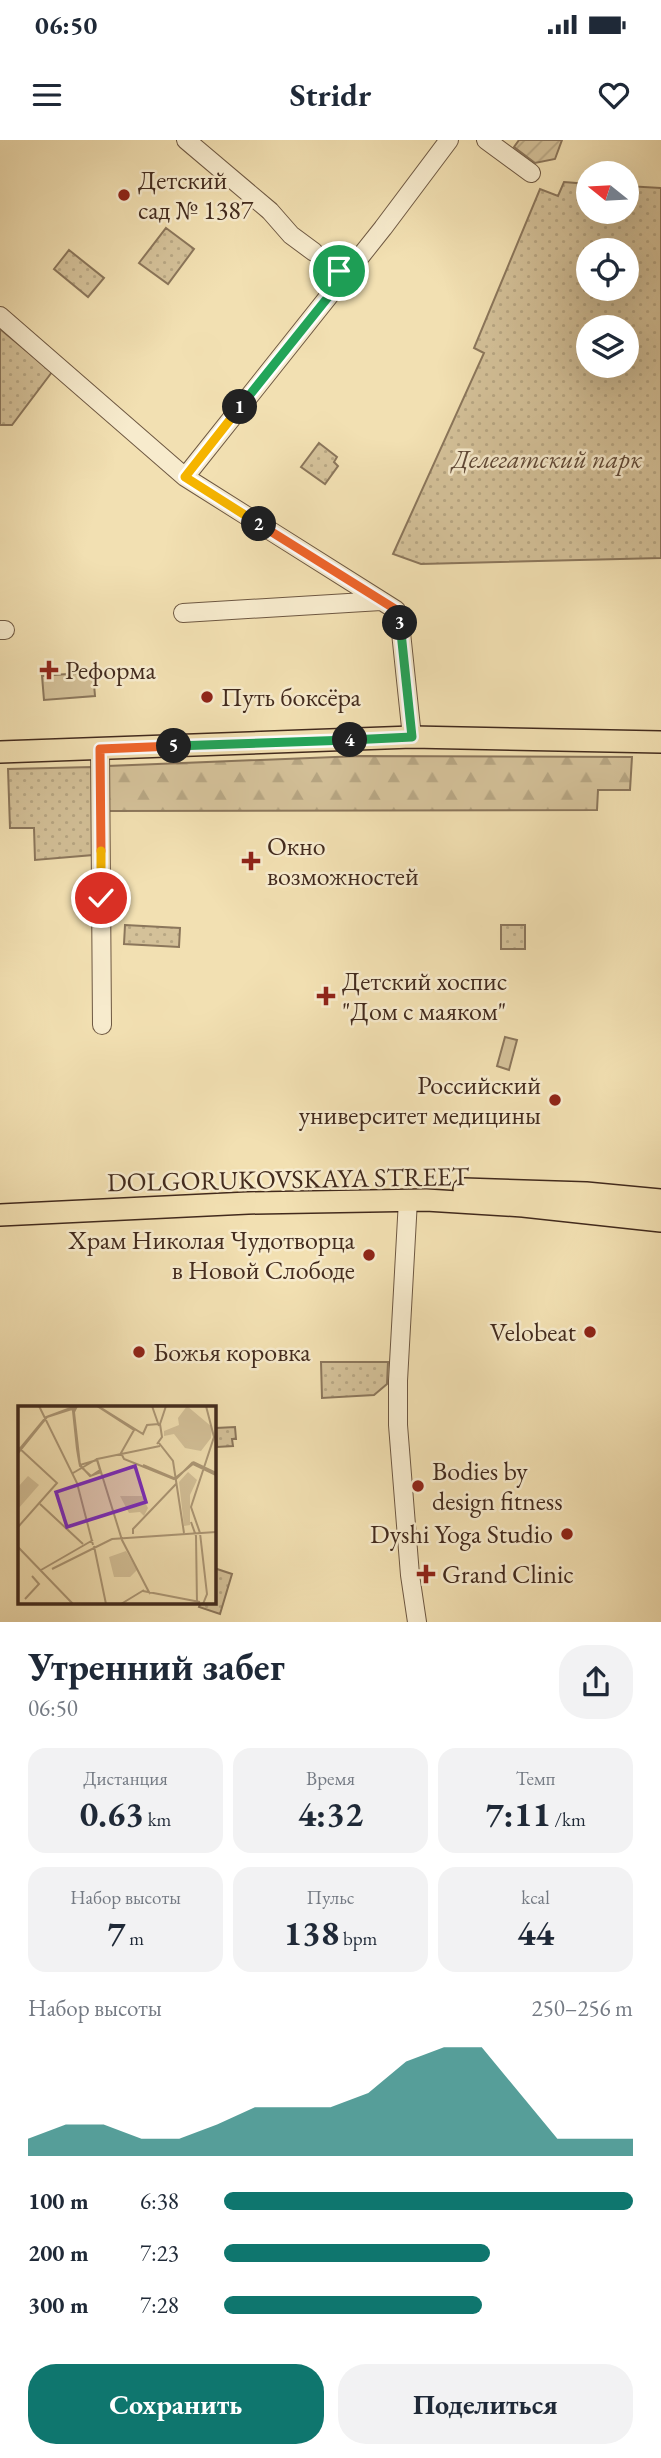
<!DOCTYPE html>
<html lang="ru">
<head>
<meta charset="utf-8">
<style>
  :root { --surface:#fff; --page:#f2f2f3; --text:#1f2937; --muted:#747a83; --accent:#0f766e }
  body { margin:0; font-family:"EB Garamond",serif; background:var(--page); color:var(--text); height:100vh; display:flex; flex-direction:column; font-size:26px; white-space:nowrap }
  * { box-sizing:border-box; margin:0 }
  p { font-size:23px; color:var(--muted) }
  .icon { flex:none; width:38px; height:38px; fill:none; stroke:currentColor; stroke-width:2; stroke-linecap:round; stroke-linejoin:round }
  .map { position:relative; height:1482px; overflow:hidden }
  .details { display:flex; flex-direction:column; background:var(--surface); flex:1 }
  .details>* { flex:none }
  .needle { width:46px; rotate:288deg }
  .tools { position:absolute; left:576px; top:21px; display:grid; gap:14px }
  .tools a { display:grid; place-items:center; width:63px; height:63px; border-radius:50%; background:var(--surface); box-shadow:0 7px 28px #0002; font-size:35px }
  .pin { position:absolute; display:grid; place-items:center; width:60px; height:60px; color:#fff; margin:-30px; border:4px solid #fff; border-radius:50%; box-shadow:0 2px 7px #0007 }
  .km { position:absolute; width:35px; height:35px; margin:-18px; border-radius:50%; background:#222; color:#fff; font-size:19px; line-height:35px; text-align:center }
  .round { display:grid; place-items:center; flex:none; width:74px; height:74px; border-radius:28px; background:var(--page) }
  .head { display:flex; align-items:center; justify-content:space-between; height:119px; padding:0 28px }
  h1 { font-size:38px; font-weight:700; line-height:52px }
  .stats { display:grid; grid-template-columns:repeat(3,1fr); gap:10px; height:119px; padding:7px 28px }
  .stats div { display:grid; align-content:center; border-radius:18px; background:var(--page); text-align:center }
  .stats b { font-size:35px; font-weight:700 }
  .stats small { font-size:19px; font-weight:400 }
  .stats p { font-size:19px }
  .chart { height:196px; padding:14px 28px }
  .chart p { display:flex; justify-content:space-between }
  .chart svg { width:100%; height:126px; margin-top:7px; fill:var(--accent); opacity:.7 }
  .button { display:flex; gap:14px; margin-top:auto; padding:14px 28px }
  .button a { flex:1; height:80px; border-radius:28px; background:var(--accent); color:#fff; font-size:28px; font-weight:700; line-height:80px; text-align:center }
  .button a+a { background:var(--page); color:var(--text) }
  ul { padding:0 28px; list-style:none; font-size:23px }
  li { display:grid; grid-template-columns:112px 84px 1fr; align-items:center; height:52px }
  li i { height:18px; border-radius:9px; background:var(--accent) }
  .status { display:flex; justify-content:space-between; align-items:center; height:49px; padding:0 35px; background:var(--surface); direction:ltr }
  .status svg { height:19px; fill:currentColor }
  header { display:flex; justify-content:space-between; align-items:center; height:91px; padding:0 28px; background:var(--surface); font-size:32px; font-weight:700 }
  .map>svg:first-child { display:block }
  .grass { fill:#d4c199; stroke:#8b765b; stroke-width:2 }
  .forest { fill:url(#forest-firs); stroke:#8b765b; stroke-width:2 }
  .park { fill:url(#park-dots); stroke:#8b765b; stroke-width:2; fill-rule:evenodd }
  .garden { fill:url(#garden-furrows); stroke:#8b765b; stroke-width:2 }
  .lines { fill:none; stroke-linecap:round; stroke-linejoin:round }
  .minor-casing { stroke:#6e5842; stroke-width:20 }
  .major-casing { stroke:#422a1d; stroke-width:24 }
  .minor { stroke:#f7ebcd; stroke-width:18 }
  .major { stroke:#f2e0b2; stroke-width:21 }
  .split-1-casing { stroke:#fff; stroke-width:14 }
  .split-2-casing { stroke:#fff; stroke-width:14 }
  .split-3-casing { stroke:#fff; stroke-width:14 }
  .split-4-casing { stroke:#fff; stroke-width:14 }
  .split-5-casing { stroke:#fff; stroke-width:14 }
  .split-6-casing { stroke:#fff; stroke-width:14 }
  .split-7-casing { stroke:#fff; stroke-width:14 }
  .split-1 { stroke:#22a559; stroke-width:9 }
  .split-2 { stroke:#f5b400; stroke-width:9 }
  .split-3 { stroke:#f0652b; stroke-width:9 }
  .split-4 { stroke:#22a559; stroke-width:9 }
  .split-5 { stroke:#22a559; stroke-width:9 }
  .split-6 { stroke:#f0652b; stroke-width:9 }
  .split-7 { stroke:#f5b400; stroke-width:9 }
  .poi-dot { fill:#8f2418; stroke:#f7ebcd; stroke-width:2.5 }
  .labels { text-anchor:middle; stroke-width:5; stroke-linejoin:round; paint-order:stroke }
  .poi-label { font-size:26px; fill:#422a1d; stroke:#f7ebcd; text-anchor:start }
  .park-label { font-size:26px; font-style:italic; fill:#5f4836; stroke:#f7ebcd }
  .street-label { font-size:26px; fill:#422a1d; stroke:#f7ebcd }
  .inset-road { fill:none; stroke:#ac9776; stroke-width:2 }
  .view { fill:#7b2cbf; fill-opacity:0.15; stroke:#7b2cbf; stroke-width:3.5 }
  .inset-edge { fill:none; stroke:#422a1d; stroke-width:3.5 }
</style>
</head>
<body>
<div class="status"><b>06:50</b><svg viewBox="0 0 49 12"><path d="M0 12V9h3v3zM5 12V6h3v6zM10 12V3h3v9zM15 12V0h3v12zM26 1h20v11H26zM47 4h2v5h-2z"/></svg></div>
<header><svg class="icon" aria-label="menu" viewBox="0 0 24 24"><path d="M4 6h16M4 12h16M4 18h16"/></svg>Stridr<svg class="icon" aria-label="heart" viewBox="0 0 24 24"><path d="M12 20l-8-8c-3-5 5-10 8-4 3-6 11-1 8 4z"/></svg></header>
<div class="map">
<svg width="661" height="1482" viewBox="0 0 661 1482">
  <defs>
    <pattern id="forest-firs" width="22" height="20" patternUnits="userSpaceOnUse" patternTransform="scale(1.75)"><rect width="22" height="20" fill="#d4c199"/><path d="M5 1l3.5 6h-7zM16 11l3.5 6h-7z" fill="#b7a683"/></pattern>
    <pattern id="park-dots" width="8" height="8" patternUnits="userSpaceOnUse" patternTransform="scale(1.75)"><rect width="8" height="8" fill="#d4c199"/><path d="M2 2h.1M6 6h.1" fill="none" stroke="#b7a683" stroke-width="1.8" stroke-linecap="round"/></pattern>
    <pattern id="garden-furrows" width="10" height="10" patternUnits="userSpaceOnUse" patternTransform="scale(1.75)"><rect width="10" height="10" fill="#d4c199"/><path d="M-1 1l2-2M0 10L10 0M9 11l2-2" fill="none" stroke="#b7a683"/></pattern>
  </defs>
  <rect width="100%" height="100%" fill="#f2e0b2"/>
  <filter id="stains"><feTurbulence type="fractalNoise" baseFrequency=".00286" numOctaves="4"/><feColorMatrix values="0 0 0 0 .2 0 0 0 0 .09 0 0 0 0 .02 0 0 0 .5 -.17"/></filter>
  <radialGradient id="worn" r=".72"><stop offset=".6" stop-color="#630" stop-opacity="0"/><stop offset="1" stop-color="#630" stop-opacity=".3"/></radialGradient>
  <!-- grass -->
  <path class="grass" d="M93,532L95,556L44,560L42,536Z
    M505,897L517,900L509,930L497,926Z"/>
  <!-- forest -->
  <path class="forest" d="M360,616L632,617L630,650H598L597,670L107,671V626Z"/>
  <!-- park -->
  <path class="park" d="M564,42L588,44V72H626L627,46L661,48V418L421,424L393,414L484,213L474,208L540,49L558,56ZM588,110H626V149H588ZM588,187H626V226H588Z
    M166,88L194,109L168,144L139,123Z
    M69,110L104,138L88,157L54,129Z
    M0,189L52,232L12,285H0Z
    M319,303L337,317L334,322L338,326L325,344L301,327Z
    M92,627L93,715L35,720L34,688H10L8,629Z
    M125,785L180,788L179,807L124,804Z
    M501,785H525V809H501Z
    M321,1222H388L387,1244L374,1255L322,1258Z
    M235,1287L236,1299H232L233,1306L217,1307L216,1288Z
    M214,1428L232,1434L220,1474L199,1467L201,1462H214Z"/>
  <!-- garden -->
  <path class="garden" d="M519,0H562L555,19L535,23L514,7Z"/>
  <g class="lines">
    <defs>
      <path id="minor" d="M186,0L270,71L291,95L314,112
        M486,0L531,33
        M324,119L345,136
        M0,176L185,337L396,470L400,483L412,597
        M185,337L383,88L449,0
        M183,473L381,461
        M0,490H5
        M100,609L102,885
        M408,1060L398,1241V1285L410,1435L417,1482"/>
      <path id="major" d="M0,612L412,597L661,602
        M464,1049L586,1053L661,1060
        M0,1075L248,1063L426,1060L523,1066L661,1081"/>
    </defs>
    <!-- minor casing -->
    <use href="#minor" class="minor-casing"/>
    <!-- major casing -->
    <use href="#major" class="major-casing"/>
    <!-- minor -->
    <use href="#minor" class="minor"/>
    <!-- major -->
    <use href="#major" class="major"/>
  </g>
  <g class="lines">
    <defs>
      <path id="split-1" d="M240,267L345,136L339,131"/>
      <path id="split-2" d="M240,267L185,337L259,384"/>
      <path id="split-3" d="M259,384L395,469L400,483"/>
      <path id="split-4" d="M350,600L412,597L400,483"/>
      <path id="split-5" d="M174,606L350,600"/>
      <path id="split-6" d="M101,711L100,609L174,606"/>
      <path id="split-7" d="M101,711V758"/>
    </defs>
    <!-- split-1 casing -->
    <use href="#split-1" class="split-1-casing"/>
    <!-- split-2 casing -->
    <use href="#split-2" class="split-2-casing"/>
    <!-- split-3 casing -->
    <use href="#split-3" class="split-3-casing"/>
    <!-- split-4 casing -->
    <use href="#split-4" class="split-4-casing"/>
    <!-- split-5 casing -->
    <use href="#split-5" class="split-5-casing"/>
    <!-- split-6 casing -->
    <use href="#split-6" class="split-6-casing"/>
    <!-- split-7 casing -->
    <use href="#split-7" class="split-7-casing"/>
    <!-- split-1 -->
    <use href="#split-1" class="split-1"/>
    <!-- split-2 -->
    <use href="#split-2" class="split-2"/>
    <!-- split-3 -->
    <use href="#split-3" class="split-3"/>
    <!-- split-4 -->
    <use href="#split-4" class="split-4"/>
    <!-- split-5 -->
    <use href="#split-5" class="split-5"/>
    <!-- split-6 -->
    <use href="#split-6" class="split-6"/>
    <!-- split-7 -->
    <use href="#split-7" class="split-7"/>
  </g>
  <!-- markers -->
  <g class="poi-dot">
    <circle cx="124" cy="55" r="7"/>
    <path d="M45.5 519.5h7v7h7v7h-7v7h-7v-7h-7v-7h7z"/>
    <circle cx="207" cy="557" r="7"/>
    <path d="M247.5 710.5h7v7h7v7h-7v7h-7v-7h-7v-7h7z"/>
    <path d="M322.5 845.5h7v7h7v7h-7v7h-7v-7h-7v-7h7z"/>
    <circle cx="555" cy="960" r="7"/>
    <circle cx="369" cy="1115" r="7"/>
    <circle cx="590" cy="1192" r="7"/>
    <circle cx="139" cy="1212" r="7"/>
    <circle cx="418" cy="1346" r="7"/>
    <circle cx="567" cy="1394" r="7"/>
    <path d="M422.5 1423.5h7v7h7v7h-7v7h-7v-7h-7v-7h7z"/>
  </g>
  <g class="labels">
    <!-- poi labels -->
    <g class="poi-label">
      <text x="138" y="49">Детский<tspan x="138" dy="30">сад № 1387</tspan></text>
      <text x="65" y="539">Реформа</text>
      <text x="221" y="566">Путь боксёра</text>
      <text x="267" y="715">Окно<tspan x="267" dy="30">возможностей</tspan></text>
      <text x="342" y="850">Детский хоспис<tspan x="342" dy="30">"Дом с маяком"</tspan></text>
      <text x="541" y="954" text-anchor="end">Российский<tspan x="541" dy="30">университет медицины</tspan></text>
      <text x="355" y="1109" text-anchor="end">Храм Николая Чудотворца<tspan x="355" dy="30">в Новой Слободе</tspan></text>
      <text x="576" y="1201" text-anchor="end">Velobeat</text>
      <text x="153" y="1221">Божья коровка</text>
      <text x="432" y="1340">Bodies by<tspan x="432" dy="30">design fitness</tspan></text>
      <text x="553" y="1403" text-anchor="end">Dyshi Yoga Studio</text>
      <text x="442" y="1443">Grand Clinic</text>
    </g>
    <!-- park labels -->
    <g class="park-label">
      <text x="547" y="328">Делегатский парк</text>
    </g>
    <!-- street labels -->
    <g class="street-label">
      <text transform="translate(288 1039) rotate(-1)" y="9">DOLGORUKOVSKAYA STREET</text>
    </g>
  </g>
  <!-- overview -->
  <g transform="translate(18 1266)">
    <rect width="198" height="198" fill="#f2e0b2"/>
    <path d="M169,0L194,21L193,32L183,45L167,42L156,28L146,30V25L161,19L160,12ZM170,66L179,74L172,89V119L166,120L161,76ZM10,70L21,79L0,103V81ZM102,90H124L130,102L126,110L122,106L111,107ZM108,145L119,164L112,171H96L91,151Z" fill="#d4c199"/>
    <path class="inset-road" d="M21,0L59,77L75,139M58,0L56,4L55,5L59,43L61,55L62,60L73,70L82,64L79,54L62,59L56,6L59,0M79,0L116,24L103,47L106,53L156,73L175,58L198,69M80,0L125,28L129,19L141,18M134,0L141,20M55,3L62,59L72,70L83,66M141,37L155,55L166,127M139,38L144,31L142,18L148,0M0,41L39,77L0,121M0,45L28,11L58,0M0,47L29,11L57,2M175,56L198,67M125,59L158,73M55,67L79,53M158,73L175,56M22,98L65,138M173,116L178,130L179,198M115,128V123L159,77M76,140L88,198M0,141L55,198M34,163L94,133L198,126M23,164L75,134M125,185L182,196M132,188L104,134L79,53L142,40M7,193L21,178L14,170M103,198L126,184M185,198L189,188L182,127L173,101L196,31L188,0"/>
    <path class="view" d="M117,60L128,96L49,121L38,86Z"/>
    <rect width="198" height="198" class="inset-edge"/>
  </g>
  <rect width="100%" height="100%" filter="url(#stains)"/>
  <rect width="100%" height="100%" fill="url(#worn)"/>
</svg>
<div class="tools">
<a><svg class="needle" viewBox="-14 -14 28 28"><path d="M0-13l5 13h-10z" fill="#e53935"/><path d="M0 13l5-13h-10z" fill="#747a83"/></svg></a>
<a><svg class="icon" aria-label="locate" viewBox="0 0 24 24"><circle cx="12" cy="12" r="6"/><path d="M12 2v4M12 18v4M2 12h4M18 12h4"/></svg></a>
<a><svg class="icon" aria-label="layers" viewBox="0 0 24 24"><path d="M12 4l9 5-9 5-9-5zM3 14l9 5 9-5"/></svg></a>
</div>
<div class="pin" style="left:339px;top:131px;background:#1e9e55"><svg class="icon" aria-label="arrive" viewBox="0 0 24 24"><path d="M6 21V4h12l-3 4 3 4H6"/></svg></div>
<div class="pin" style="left:101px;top:758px;background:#d93025"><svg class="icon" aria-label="check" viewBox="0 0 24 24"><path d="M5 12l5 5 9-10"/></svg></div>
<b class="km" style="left:240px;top:267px">1</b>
<b class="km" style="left:259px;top:384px">2</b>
<b class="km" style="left:400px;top:483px">3</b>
<b class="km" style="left:350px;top:600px">4</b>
<b class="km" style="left:174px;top:606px">5</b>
</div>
<section class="details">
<div class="head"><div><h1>Утренний забег</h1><p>06:50</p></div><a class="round"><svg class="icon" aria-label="share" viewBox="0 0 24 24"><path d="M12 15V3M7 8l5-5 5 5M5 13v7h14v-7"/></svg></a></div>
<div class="stats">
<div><p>Дистанция</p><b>0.63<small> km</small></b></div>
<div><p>Время</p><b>4:32</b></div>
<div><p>Темп</p><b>7:11<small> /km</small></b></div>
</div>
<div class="stats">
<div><p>Набор высоты</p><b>7<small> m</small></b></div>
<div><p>Пульс</p><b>138<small> bpm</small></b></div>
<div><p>kcal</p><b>44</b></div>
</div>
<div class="chart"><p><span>Набор высоты</span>250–256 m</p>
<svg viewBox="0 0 160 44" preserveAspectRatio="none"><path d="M0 44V38L10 33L20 33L30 38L40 38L50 33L60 27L70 27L80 27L90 22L100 11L110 6L120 6L130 22L140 38L150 38L160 38V44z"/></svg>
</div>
<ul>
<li><b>100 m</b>6:38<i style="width:100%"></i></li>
<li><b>200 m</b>7:23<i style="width:65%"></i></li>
<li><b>300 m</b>7:28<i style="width:63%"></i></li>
</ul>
<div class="button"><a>Сохранить</a><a>Поделиться</a></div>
</section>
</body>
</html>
